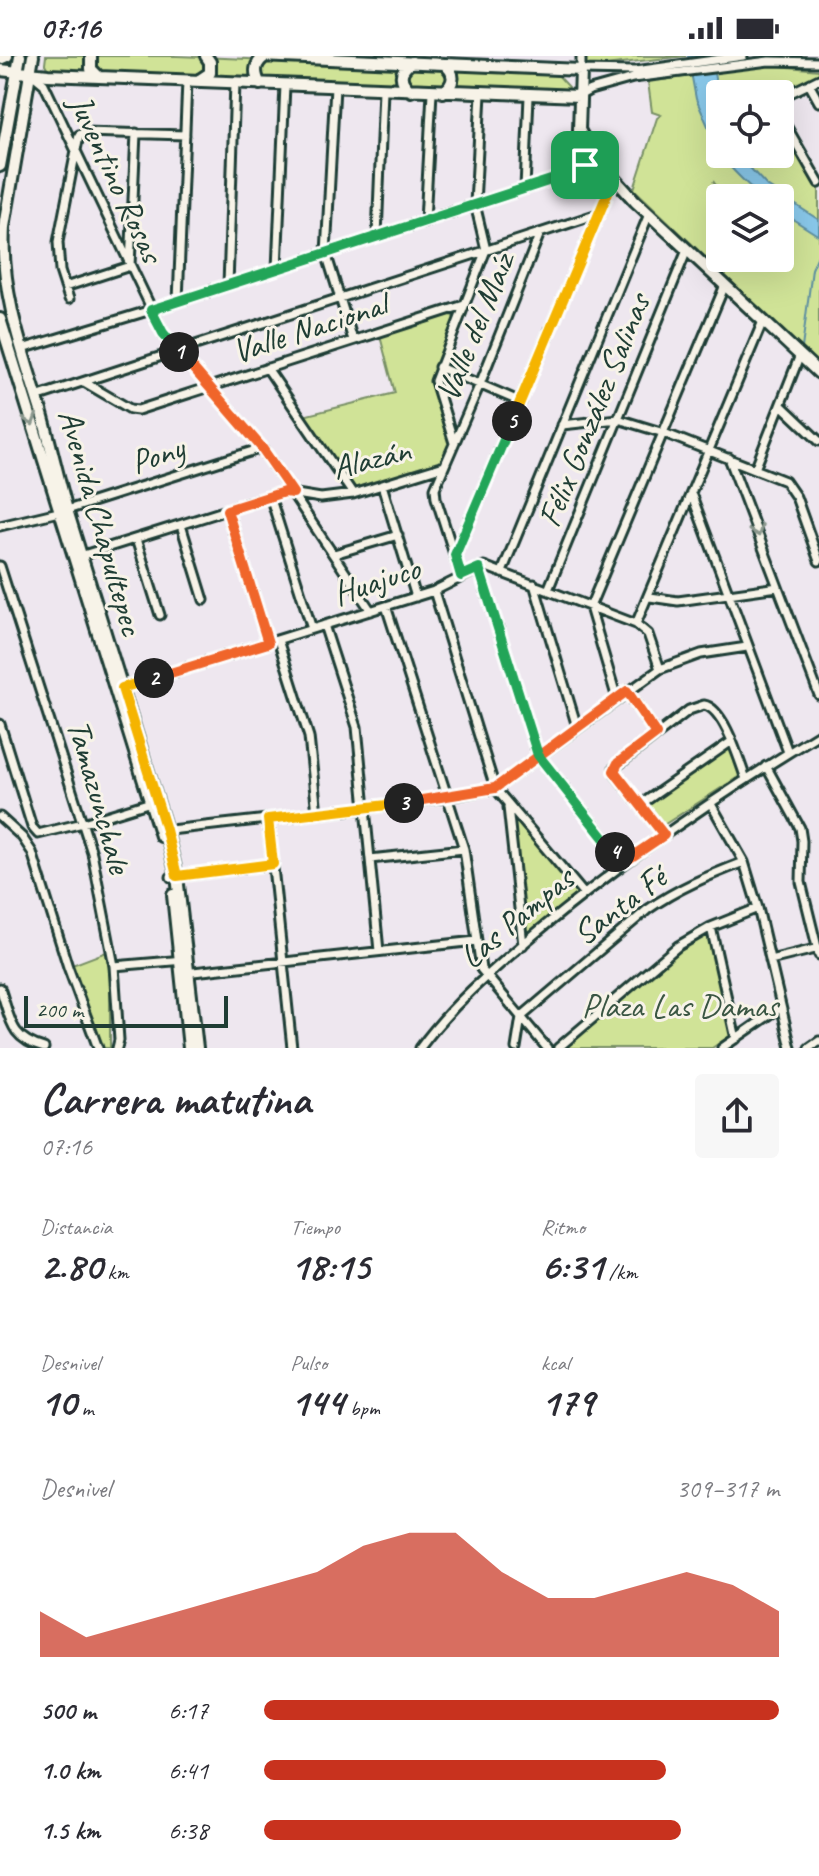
<!DOCTYPE html>
<html lang="es">
<head>
<meta charset="utf-8">
<style>
  :root { --surface:#fff; --page:#f7f7f7; --text:#2b2b33; --muted:#7c7c81; --accent:#c8321e }
  body { margin:0; font-family:Caveat,sans-serif; background:var(--page); color:var(--text); height:100vh; display:flex; flex-direction:column; font-size:30px; white-space:nowrap }
  * { box-sizing:border-box; margin:0 }
  p { font-size:26px; color:var(--muted) }
  .icon { flex:none; width:44px; height:44px; fill:none; stroke:currentColor; stroke-width:2; stroke-linecap:round; stroke-linejoin:round }
  .map { position:relative; height:992px; overflow:hidden }
  .side { display:flex; flex-direction:column; background:var(--surface); flex:1 }
  .side>* { flex:none }
  .buttons { position:absolute; left:706px; top:24px; display:grid; gap:16px }
  .buttons a { display:grid; place-items:center; width:88px; height:88px; border-radius:8px; background:var(--surface); box-shadow:0 8px 32px #0002; font-size:40px }
  .scale { position:absolute; left:24px; bottom:20px; width:204px; box-sizing:border-box; padding-left:8px; border:4px solid #1f3d34; border-top:0; font-size:22px; line-height:28px; white-space:nowrap; color:#1f3d34; -webkit-text-stroke:6px #f7f3e8; paint-order:stroke }
  .pin { position:absolute; display:grid; place-items:center; width:68px; height:68px; color:#fff; margin:-34px; border-radius:16px; box-shadow:0 4px 12px #0006 }
  .km { position:absolute; width:40px; height:40px; margin:-20px; border-radius:50%; background:#222; color:#fff; font-size:22px; line-height:40px; text-align:center }
  .round { display:grid; place-items:center; flex:none; width:84px; height:84px; border-radius:8px; background:var(--page) }
  .summary { display:flex; align-items:center; justify-content:space-between; height:136px; padding:0 40px }
  h1 { font-size:44px; font-weight:700; line-height:60px }
  .metrics { display:grid; grid-template-columns:repeat(3,1fr); gap:12px; height:136px; padding:8px 40px }
  .metrics div { display:grid; align-content:center }
  .metrics b { font-size:40px; font-weight:700 }
  .metrics small { font-size:22px; font-weight:400 }
  .metrics p { font-size:22px }
  .chart { height:224px; padding:16px 40px }
  .chart p { display:flex; justify-content:space-between }
  .chart svg { width:100%; height:144px; margin-top:8px; fill:var(--accent); opacity:.7 }
  ul { padding:0 40px; list-style:none; font-size:26px }
  li { display:grid; grid-template-columns:128px 96px 1fr; align-items:center; height:60px }
  li i { height:20px; border-radius:10px; background:var(--accent) }
  .status { display:flex; justify-content:space-between; align-items:center; height:56px; padding:0 40px; background:var(--surface); direction:ltr }
  .status svg { height:22px; fill:currentColor }
  .map>svg:first-child { display:block }
  .green { fill:#d0e397; stroke:#789066; stroke-width:2; fill-rule:evenodd }
  .water { fill:#89c8ea; stroke:#5f90a1; stroke-width:2 }
  .lines { fill:none; stroke-linecap:round; stroke-linejoin:round }
  .stream { stroke:#5f90a1; stroke-width:2 }
  .street-casing { stroke:#1f3d34; stroke-width:13 }
  .secondary-casing { stroke:#1f3d34; stroke-width:16 }
  .street { stroke:#f7f3e8; stroke-width:7 }
  .secondary { stroke:#f7f3e8; stroke-width:10 }
  .oneway { stroke:#8b988e }
  .split-1-casing { stroke:#fff; stroke-width:16 }
  .split-2-casing { stroke:#fff; stroke-width:16 }
  .split-3-casing { stroke:#fff; stroke-width:16 }
  .split-4-casing { stroke:#fff; stroke-width:16 }
  .split-5-casing { stroke:#fff; stroke-width:16 }
  .split-6-casing { stroke:#fff; stroke-width:16 }
  .split-1 { stroke:#22a559; stroke-width:10 }
  .split-2 { stroke:#f0652b; stroke-width:10 }
  .split-3 { stroke:#f5b400; stroke-width:10 }
  .split-4 { stroke:#f0652b; stroke-width:10 }
  .split-5 { stroke:#22a559; stroke-width:10 }
  .split-6 { stroke:#f5b400; stroke-width:10 }
  .labels { text-anchor:middle; stroke-width:6; stroke-linejoin:round; paint-order:stroke }
  .street-label { font-size:34px; fill:#1f3d34; stroke:#f7f3e8 }
  .park-label { font-size:34px; fill:#3a5643; stroke:#f7f3e8 }
</style>
</head>
<body>
<div class="status"><b>07:16</b><svg viewBox="0 0 49 12"><path d="M0 12V9h3v3zM5 12V6h3v6zM10 12V3h3v9zM15 12V0h3v12zM26 1h20v11H26zM47 4h2v5h-2z"/></svg></div>
<div class="map">
<svg width="819" height="992" viewBox="0 0 819 992">
  <rect width="100%" height="100%" fill="#eee7ef"/>
  <filter id="ink" filterUnits="userSpaceOnUse"><feTurbulence type="fractalNoise" baseFrequency=".0125" numOctaves="2"/><feDisplacementMap in="SourceGraphic" scale="16" xChannelSelector="R" yChannelSelector="G"/><feConvolveMatrix kernelMatrix="1 2 1 2 8 2 1 2 1" color-interpolation-filters="sRGB"/></filter>
  <g filter="url(#ink)">
    <!-- green -->
    <path class="green" d="M46,0H177L555,16L569,31L568,35L49,15L45,8Z
      M586,0H686L586,11Z
      M768,9L819,14V18L780,46V38H720V98H780V51L819,122V309L634,133L657,62L661,59L652,56L648,26ZM713,125L725,142H780V202H720V142H723Z
      M450,257L455,263L433,326L451,392L443,408L357,433L352,430L303,360L395,337L380,280Z
      M727,692L730,693L740,718L738,721L662,770L647,752L648,749Z
      M509,749L584,838L523,889Z
      M708,878L731,979L712,992H564L684,892Z
      M106,896L110,919V992H99L72,909Z"/>
    <!-- water -->
    <path class="water" d="M688,0H711L720,51V97L696,43Z
      M721,98H737L767,130L819,164V180L780,155V142H762C748,128 731,115 721,98Z"/>
    <g class="lines">
      <!-- stream -->
      <path class="stream" d="M802,292L812,213L819,197"/>
      <defs>
        <path id="street" d="M581,0V14L635,15L743,0
          M33,19L44,28L163,277L262,392L371,555
          M809,28L819,46
          M335,31L326,197L353,284
          M579,40L590,34L633,22L769,5L819,6
          M780,42L819,23
          M780,59L819,127
          M525,132L529,40
          M425,165L432,36
          M377,180L383,34
          M277,213L285,29
          M228,229L235,27
          M65,231L130,210L136,77
          M69,243L60,215L58,186L79,79L85,76L185,79
          M178,245L187,25
          M22,293L151,254L554,123L578,113L595,102
          M439,311L521,346
          M267,312L353,438
          M84,326L130,353L138,354L464,249
          M36,341L598,158
          M781,349L819,385
          M562,369L618,363L664,377L785,425L796,441L819,505
          M454,387L435,325L486,194L475,148L481,38
          M729,402L819,639
          M755,413L800,299
          M382,429L416,541
          M270,440L312,573
          M692,440L788,696
          M227,454L268,587
          M181,469L204,544
          M0,470L67,454L262,392
          M136,483L160,559
          M334,498L398,479
          M455,499L614,122
          M77,501L284,436L321,442L353,438L444,410
          M0,510L92,797L114,910L119,984L117,992
          M479,512L538,699L624,806
          M502,516L649,158
          M461,520L436,442L435,432L480,328L540,177
          M534,528L577,671
          M548,534L687,194
          M434,535L495,732L584,838
          M650,541L678,545L778,531
          M386,550L464,793L481,913L547,992
          M636,568L763,265
          M324,569L357,671L379,895
          M278,584L309,681L317,757
          M119,633L434,535L484,510L636,568L648,578L660,613
          M627,635L656,678
          M617,643L590,551L725,229
          M0,668L32,771L38,778L83,767L151,746
          M766,710L800,772L802,785L801,826L819,899
          M711,748L744,806L758,852L791,992
          M640,749L732,685
          M508,751L523,889
          M0,761L22,781L32,796L68,911L98,992
          M268,763L292,992
          M161,775L365,752L448,741L495,732L660,613L701,598L747,591
          M664,779L616,719L614,712L689,654L704,649C724,652 739,704 746,723
          M370,803L464,793
          M171,821L273,808
          M711,871L736,983
          M770,904L819,892
          M114,910L184,904
          M184,917L476,885
          M0,932C11,963 9,982 44,992
          M420,992C453,947 494,913 536,877C625,803 720,738 819,678
          M516,992L521,961L647,854C678,832 710,819 744,806
          M558,992L678,890L711,871L758,852
          M722,992L781,951
          M809,992L819,985"/>
        <path id="secondary" d="M33,0L4,171C0,235 23,297 42,358C51,390 58,422 67,454L166,774L177,820L197,992
          M91,0V13L99,21
          M260,0L581,14L579,74L593,99L635,145L819,317
          M0,3L7,0
          M0,14L48,19L579,40
          M198,25L210,17V6L206,0
          M260,28C254,17 254,7 266,0
          M411,35C399,25 398,15 412,6
          M443,36C455,28 456,17 444,8
          M0,110L20,0
          M0,263L161,780
          M173,839L189,992"/>
      </defs>
      <!-- street casing -->
      <use href="#street" class="street-casing"/>
      <!-- secondary casing -->
      <use href="#secondary" class="secondary-casing"/>
      <!-- street -->
      <use href="#street" class="street"/>
      <!-- secondary -->
      <use href="#secondary" class="secondary"/>
    </g>
    <!-- one-way arrows -->
    <defs><path id="oneway-chevron" d="M-2-3.5L2.5 0L-2 3.5" fill="none" stroke-width="1.6" stroke-linecap="round" stroke-linejoin="round" transform="scale(2)"/></defs>
    <g class="oneway">
      <use href="#oneway-chevron" transform="translate(31 364) rotate(72)"/>
      <use href="#oneway-chevron" transform="translate(757 475) rotate(69)"/>
    </g>
  </g>
  <g class="lines" filter="url(#ink)">
    <defs>
      <path id="split-1" d="M179,296L163,277L151,254L554,123L585,109"/>
      <path id="split-2" d="M154,622L268,587L227,454L284,436L293,437L262,392L179,296"/>
      <path id="split-3" d="M154,622L122,632L166,774L177,820L273,808L268,763L404,747"/>
      <path id="split-4" d="M404,747L495,732L627,635L656,678L618,707L614,715L664,779L624,806L615,796"/>
      <path id="split-5" d="M512,365L455,499L461,520L479,512L538,699L615,796"/>
      <path id="split-6" d="M512,365L614,122L595,102L585,109"/>
    </defs>
    <!-- split-1 casing -->
    <use href="#split-1" class="split-1-casing"/>
    <!-- split-2 casing -->
    <use href="#split-2" class="split-2-casing"/>
    <!-- split-3 casing -->
    <use href="#split-3" class="split-3-casing"/>
    <!-- split-4 casing -->
    <use href="#split-4" class="split-4-casing"/>
    <!-- split-5 casing -->
    <use href="#split-5" class="split-5-casing"/>
    <!-- split-6 casing -->
    <use href="#split-6" class="split-6-casing"/>
    <!-- split-1 -->
    <use href="#split-1" class="split-1"/>
    <!-- split-2 -->
    <use href="#split-2" class="split-2"/>
    <!-- split-3 -->
    <use href="#split-3" class="split-3"/>
    <!-- split-4 -->
    <use href="#split-4" class="split-4"/>
    <!-- split-5 -->
    <use href="#split-5" class="split-5"/>
    <!-- split-6 -->
    <use href="#split-6" class="split-6"/>
  </g>
  <g class="labels">
    <!-- street labels -->
    <g class="street-label">
      <text transform="translate(117 122) rotate(65)" y="12">Juventino Rosas</text>
      <text transform="translate(309 271) rotate(-18)" y="12">Valle Nacional</text>
      <text transform="translate(474 271) rotate(-68)" y="12">Valle del Maíz</text>
      <text transform="translate(593 354) rotate(-68)" y="12">Félix González Salinas</text>
      <text transform="translate(157 398) rotate(-18)" y="12">Pony</text>
      <text transform="translate(371 402) rotate(-14)" y="12">Alazán</text>
      <text transform="translate(102 466) rotate(74)" y="12">Avenida Chapultepec</text>
      <text transform="translate(376 524) rotate(-18)" y="12">Huajuco</text>
      <text transform="translate(100 740) rotate(74)" y="12">Tamazunchale</text>
      <text transform="translate(619 849) rotate(-37)" y="12">Santa Fé</text>
      <text transform="translate(516 861) rotate(-40)" y="12">Las Pampas</text>
    </g>
    <!-- park labels -->
    <g class="park-label">
      <text x="680" y="961">Plaza Las Damas</text>
    </g>
  </g>
</svg>
<div class="buttons">
<a><svg class="icon" aria-label="locate" viewBox="0 0 24 24"><circle cx="12" cy="12" r="6"/><path d="M12 2v4M12 18v4M2 12h4M18 12h4"/></svg></a>
<a><svg class="icon" aria-label="layers" viewBox="0 0 24 24"><path d="M12 4l9 5-9 5-9-5zM3 14l9 5 9-5"/></svg></a>
</div>
<div class="scale">200 m</div>
<div class="pin" style="left:585px;top:109px;background:#1e9e55"><svg class="icon" aria-label="arrive" viewBox="0 0 24 24"><path d="M6 21V4h12l-3 4 3 4H6"/></svg></div>
<b class="km" style="left:179px;top:296px">1</b>
<b class="km" style="left:154px;top:622px">2</b>
<b class="km" style="left:404px;top:747px">3</b>
<b class="km" style="left:615px;top:796px">4</b>
<b class="km" style="left:512px;top:365px">5</b>
</div>
<section class="side">
<div class="summary"><div><h1>Carrera matutina</h1><p>07:16</p></div><a class="round"><svg class="icon" aria-label="share" viewBox="0 0 24 24"><path d="M12 15V3M7 8l5-5 5 5M5 13v7h14v-7"/></svg></a></div>
<div class="metrics">
<div><p>Distancia</p><b>2.80<small> km</small></b></div>
<div><p>Tiempo</p><b>18:15</b></div>
<div><p>Ritmo</p><b>6:31<small> /km</small></b></div>
</div>
<div class="metrics">
<div><p>Desnivel</p><b>10<small> m</small></b></div>
<div><p>Pulso</p><b>144<small> bpm</small></b></div>
<div><p>kcal</p><b>179</b></div>
</div>
<div class="chart"><p><span>Desnivel</span>309–317 m</p>
<svg viewBox="0 0 160 44" preserveAspectRatio="none"><path d="M0 44V30L10 38L20 34L30 30L40 26L50 22L60 18L70 10L80 6L90 6L100 18L110 26L120 26L130 22L140 18L150 22L160 30V44z"/></svg>
</div>
<ul>
<li><b>500 m</b>6:17<i style="width:100%"></i></li>
<li><b>1.0 km</b>6:41<i style="width:78%"></i></li>
<li><b>1.5 km</b>6:38<i style="width:81%"></i></li>
</ul>
</section>
</body>
</html>
